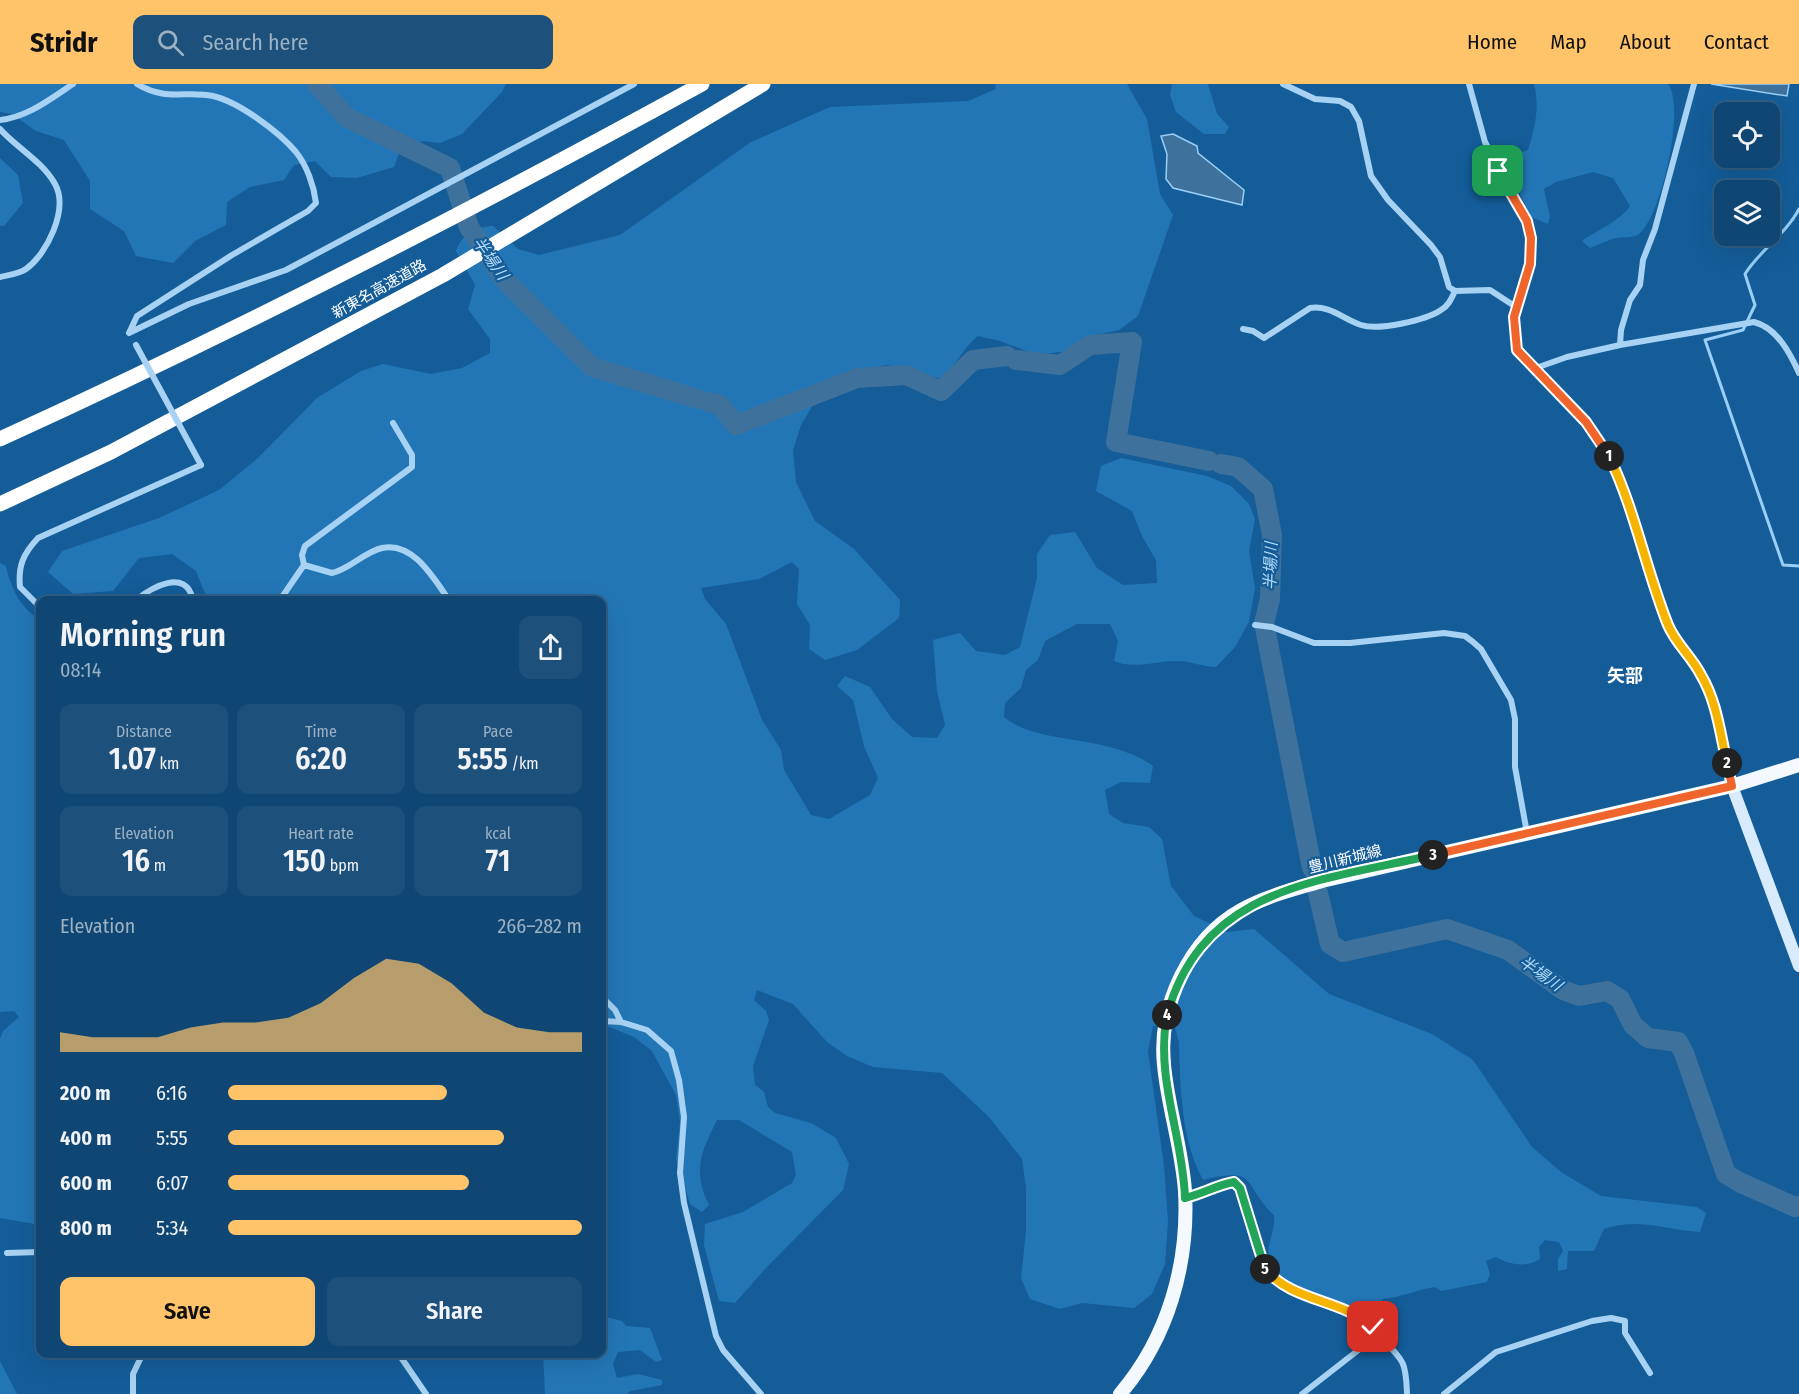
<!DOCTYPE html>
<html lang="en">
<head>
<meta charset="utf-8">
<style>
  :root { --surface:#0f4673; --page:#1d507b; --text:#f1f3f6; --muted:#9bb1c4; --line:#2f5e85; --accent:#ffc369 }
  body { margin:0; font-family:"Fira Sans Condensed","Noto Sans JP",sans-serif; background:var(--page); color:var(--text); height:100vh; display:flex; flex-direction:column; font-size:22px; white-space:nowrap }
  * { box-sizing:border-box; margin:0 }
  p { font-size:20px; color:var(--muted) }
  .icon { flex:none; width:33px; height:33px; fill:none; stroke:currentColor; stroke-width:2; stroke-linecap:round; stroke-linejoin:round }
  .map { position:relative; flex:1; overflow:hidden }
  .details { position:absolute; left:36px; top:512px; width:570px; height:762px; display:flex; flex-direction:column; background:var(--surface); border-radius:12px; box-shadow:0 6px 24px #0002,0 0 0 2px var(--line) }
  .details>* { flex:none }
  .tools { position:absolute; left:1714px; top:18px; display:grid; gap:12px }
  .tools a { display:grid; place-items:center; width:66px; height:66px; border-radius:12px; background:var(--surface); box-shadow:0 6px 24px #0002,0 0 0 2px var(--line); font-size:30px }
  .pin { position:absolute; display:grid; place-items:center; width:51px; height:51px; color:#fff; margin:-26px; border-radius:12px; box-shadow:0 3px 9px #0006 }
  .km { position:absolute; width:30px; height:30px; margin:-15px; border-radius:50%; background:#222; color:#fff; font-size:16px; line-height:30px; text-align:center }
  .round { display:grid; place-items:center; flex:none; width:63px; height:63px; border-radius:12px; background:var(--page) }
  .head { display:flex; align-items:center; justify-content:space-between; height:102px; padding:0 24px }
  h1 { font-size:33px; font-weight:600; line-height:45px }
  .stats { display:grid; grid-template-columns:repeat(3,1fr); gap:9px; height:102px; padding:6px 24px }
  .stats div { display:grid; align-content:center; border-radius:12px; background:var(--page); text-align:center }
  .stats b { font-size:30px; font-weight:600 }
  .stats small { font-size:16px; font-weight:400 }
  .stats p { font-size:16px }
  .chart { height:168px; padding:12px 24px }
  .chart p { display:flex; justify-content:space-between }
  .chart svg { width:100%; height:108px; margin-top:6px; fill:var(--accent); opacity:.7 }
  .primary-button { display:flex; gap:12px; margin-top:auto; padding:12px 24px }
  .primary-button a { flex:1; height:69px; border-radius:12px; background:var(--accent); color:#111; font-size:24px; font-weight:600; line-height:69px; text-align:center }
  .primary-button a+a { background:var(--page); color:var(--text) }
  ul { padding:0 24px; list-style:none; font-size:20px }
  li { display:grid; grid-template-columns:96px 72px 1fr; align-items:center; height:45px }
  li i { height:15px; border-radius:8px; background:var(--accent) }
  header { display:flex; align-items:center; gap:36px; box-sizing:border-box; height:84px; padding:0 30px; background:var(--accent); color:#111 }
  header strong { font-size:28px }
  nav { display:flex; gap:33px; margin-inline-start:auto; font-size:21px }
  .search { width:420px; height:54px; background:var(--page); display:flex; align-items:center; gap:15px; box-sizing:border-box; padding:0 21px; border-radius:12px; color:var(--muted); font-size:22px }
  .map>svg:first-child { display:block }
  .green { fill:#2376b6 }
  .water { fill:#3e729d; stroke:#99cff6; stroke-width:1.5 }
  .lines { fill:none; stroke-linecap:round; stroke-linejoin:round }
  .stream { stroke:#99cff6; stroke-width:3 }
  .river { stroke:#3e729d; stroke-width:20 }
  .street { stroke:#a7d2f3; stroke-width:6 }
  .secondary { stroke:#d7ebfd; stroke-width:12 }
  .primary { stroke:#f3f9ff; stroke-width:14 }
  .highway { stroke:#fff; stroke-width:15 }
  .street-bridge { stroke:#a7d2f3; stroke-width:6 }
  .split-1-casing { stroke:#fff; stroke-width:12 }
  .split-2-casing { stroke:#fff; stroke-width:12 }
  .split-3-casing { stroke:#fff; stroke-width:12 }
  .split-4-casing { stroke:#fff; stroke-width:12 }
  .split-5-casing { stroke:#fff; stroke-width:12 }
  .split-6-casing { stroke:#fff; stroke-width:12 }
  .split-1 { stroke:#f0652b; stroke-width:8 }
  .split-2 { stroke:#f5b400; stroke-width:8 }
  .split-3 { stroke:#f0652b; stroke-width:8 }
  .split-4 { stroke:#22a559; stroke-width:8 }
  .split-5 { stroke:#22a559; stroke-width:8 }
  .split-6 { stroke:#f5b400; stroke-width:8 }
  .labels { text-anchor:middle; stroke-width:4.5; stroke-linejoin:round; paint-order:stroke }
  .street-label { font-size:15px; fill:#fff; stroke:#145d99 }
  .water-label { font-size:16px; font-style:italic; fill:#b4dbf9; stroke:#145d99 }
  .quarter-label { font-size:18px; font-weight:bold; fill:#fff; stroke:#145d99 }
</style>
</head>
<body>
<header>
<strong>Stridr</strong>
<div class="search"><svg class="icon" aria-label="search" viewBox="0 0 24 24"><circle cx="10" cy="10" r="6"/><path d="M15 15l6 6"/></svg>Search here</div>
<nav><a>Home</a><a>Map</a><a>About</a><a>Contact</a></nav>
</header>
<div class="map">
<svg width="1799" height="1310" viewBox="0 0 1799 1310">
  <rect width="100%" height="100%" fill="#145d99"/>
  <!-- green -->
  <path class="green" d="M0,0H506L502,8L462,50L440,59L422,57L399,69L394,83L357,94L331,93L315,77L294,81L284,96L250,103L227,118L226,141L195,157L173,179L136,172L124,147L90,125V97L64,56L36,47L12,30L0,28Z
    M995,0H1127L1147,35L1160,110L1173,131L1138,232L1119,246L1088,253L1067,267L1037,271L1000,257L978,252C963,264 956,281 942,295L887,281L849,289L826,299L801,341L793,366L796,398L815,437L854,465L900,516L899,534L857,566L825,576L809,565L810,541L797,520L799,485L792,478L759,495L701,504L705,515L726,540L762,636L781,666L784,686L811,731L829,735L870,711L878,694L864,662L853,616L837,602L845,592L870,603L892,635L912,653L937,654L945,641L937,607L933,556L960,549L976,567L1005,571L1020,563L1037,494V470L1050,451L1075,448L1097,484L1123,501L1157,499L1156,476L1142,452L1132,427L1096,407L1101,382L1121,374L1207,392L1231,402L1249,420L1255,435L1249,467L1255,504L1249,538L1235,563L1216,583C1201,583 1192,577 1179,577C1158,576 1134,586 1114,577L1118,557L1110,540H1077L1045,557L1038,576L1026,586L1021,604L1005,619L1004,633C1038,662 1108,649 1153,682L1150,699L1121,698L1105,706L1109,730L1123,739L1149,743L1162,755L1171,802L1194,832L1227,848L1254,845L1329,910L1432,950L1473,976L1532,1063L1561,1088L1601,1112L1697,1123L1706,1129L1700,1148C1667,1146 1637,1133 1604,1145L1594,1167H1568L1567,1185L1558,1187V1175L1563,1167L1559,1158L1545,1156L1539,1163L1540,1175C1526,1184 1510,1181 1496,1173L1486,1177L1490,1190L1487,1198L1441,1207L1435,1203C1417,1206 1401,1213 1383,1215L1373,1228C1345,1226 1277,1205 1269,1176C1265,1162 1276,1148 1274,1131C1241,1101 1261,1082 1203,1096C1181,1055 1180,1003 1179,958L1175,944L1153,942L1148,967L1164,1082L1168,1137L1165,1180L1152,1210L1134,1224L1082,1219L1060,1225L1030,1215L1021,1194L1026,1147V1103L1022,1075L989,1033L942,989L873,983L847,972L827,958L793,920L757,906L754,916L766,927L769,936L753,982L755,1001L764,1008L768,1023L775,1029L811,1039L836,1054L849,1080L843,1106L765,1185L735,1219L719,1217L704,1161L705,1140L743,1128L792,1099L796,1091L792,1068L739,1036H717C701,1068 692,1087 709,1121L702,1128L690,1120L676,1075L680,1038L676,1011L652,967L634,953L602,940V516H206V512L196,487L172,470L139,474L113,507L73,510L48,488L62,467L159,434L219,406L258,374L317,314L361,287L383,280L431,290L462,284L490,269V255L468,225L475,201L456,167C461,151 477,142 493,142L518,165L539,171L620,151L751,58L830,23L968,17L996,5Z
    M1172,0H1208L1217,30L1229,43L1225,50H1204L1176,28L1170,11Z
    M1534,0H1668C1686,22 1661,134 1639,150C1632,155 1620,152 1612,155C1605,158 1597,161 1590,164L1582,157C1597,146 1619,138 1630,122L1613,94L1593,88L1556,98L1544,105L1550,133L1548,140L1531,133L1507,83L1511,72L1528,66C1535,44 1540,23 1534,0Z
    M0,74L18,91L23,119L4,142H0Z
    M0,479L6,482C11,505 20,523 40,536V1141L0,1134V955L3,947L19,933L14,927L0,928Z
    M602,1232L622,1237L626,1242L650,1244L662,1276L656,1278L640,1266L618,1268L613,1280L617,1294L638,1290L662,1296V1301L630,1307L628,1310H545L543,1269H602Z
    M0,1277L17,1310H0Z"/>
  <!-- water -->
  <path class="water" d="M1711,0H1789L1787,12Z
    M1173,50L1197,62L1198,69L1244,106L1242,121L1173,104L1166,95L1167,70L1161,52Z"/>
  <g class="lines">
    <!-- stream -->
    <path class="stream" d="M1799,125C1786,150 1760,166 1745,190L1755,221L1743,246L1705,256L1783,481L1799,482"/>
    <!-- river -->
    <path class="river" d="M317,0L346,33L450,84L469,143L504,195L592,283L698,315
      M1016,276L1060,281L1090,261L1132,258L1116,358L1209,377
      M709,318L720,321L736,341L857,294L906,291L941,307L973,276L1007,272
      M1221,380L1238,383L1263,405L1272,451L1270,515L1264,539L1312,784
      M1318,809L1330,860L1343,868L1447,845L1508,866L1563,906L1579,912L1607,907L1620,915L1633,941L1648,954L1678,958L1684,969L1726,1090L1739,1098L1795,1123L1799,1122"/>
    <!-- street -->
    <path class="street" d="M1283,0L1315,15L1340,17L1351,23L1359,37L1371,92L1388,116L1431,161L1440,173L1449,203L1455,207L1490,206L1516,223L1514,257L1521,274L1586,338L1610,374L1638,444L1669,542L1701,589L1708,605L1720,638L1732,702
      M1469,0L1485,58L1527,137L1531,154L1530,180L1516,223
      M0,36C28,33 50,15 73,0
      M0,45C17,64 42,77 55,100C69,125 47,170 26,185C19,190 8,191 0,193
      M1243,245L1253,247L1264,254L1310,224C1330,221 1343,235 1361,241C1379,247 1426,236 1441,226C1449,221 1451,215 1455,207
      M129,249L189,220L286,186L634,0
      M129,249L137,232L232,171L308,127L316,119C314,102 307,82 296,68C279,48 239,18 213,12C184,6 167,18 137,0
      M1620,261L1621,246L1630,216L1640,201L1643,176L1655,145L1694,0
      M1533,285L1567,273L1620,261L1754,238C1777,244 1790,269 1799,289
      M304,481L302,471L305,462L412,383V371L393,339
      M304,481L332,489C350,485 364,468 382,464C413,457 434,495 449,516
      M136,516C151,504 186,483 193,516
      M280,516L304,481
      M40,523L20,503C18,482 23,470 38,454L201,381
      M1255,541L1272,543L1314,559H1350L1444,549L1465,552L1473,558L1481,565L1511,616L1515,635V683L1527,749
      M602,913L615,926L621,938
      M602,937L621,938L647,946L671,967L679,996L684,1033L680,1089L684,1119L716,1252L723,1266L761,1310
      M1185,1114C1202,1111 1217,1101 1234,1098L1240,1104C1248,1131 1252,1173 1272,1194C1294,1216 1340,1219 1367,1237C1374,1242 1377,1249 1382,1255C1404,1277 1406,1278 1407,1310
      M7,1169L40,1168
      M398,1269L426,1310
      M133,1310V1290L143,1269
      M1302,1310L1379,1250
      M1444,1310L1496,1268L1592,1237L1611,1234L1625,1237V1249L1650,1289"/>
    <!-- secondary -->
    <path class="secondary" d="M1732,702L1799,882"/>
    <!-- primary -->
    <path class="primary" d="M1120,1310C1168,1254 1189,1180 1185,1107C1182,1064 1168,1024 1164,981C1158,923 1189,855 1241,826C1266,812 1295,805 1322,797L1732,702L1799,681"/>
    <!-- highway -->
    <path class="highway" d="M0,355C239,246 472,126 702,0
      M0,420L111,368L443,191L763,0"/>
    <!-- street-bridge -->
    <path class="street-bridge" d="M136,261L201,381"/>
  </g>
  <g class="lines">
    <defs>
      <path id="split-1" d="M1498,87L1527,137L1531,154L1530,180L1514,233L1517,266L1586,338L1609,372"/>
      <path id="split-2" d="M1609,372C1635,426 1646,486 1668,541C1676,560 1692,573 1701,591C1717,618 1720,649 1727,679"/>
      <path id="split-3" d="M1433,771L1732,702L1727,679"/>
      <path id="split-4" d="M1167,931C1203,802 1321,797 1433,771"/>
      <path id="split-5" d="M1167,931C1155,994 1183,1052 1185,1114C1202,1110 1217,1101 1234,1098L1240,1104L1265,1185"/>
      <path id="split-6" d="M1265,1185C1293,1218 1342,1215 1373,1243"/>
    </defs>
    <!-- split-1 casing -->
    <use href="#split-1" class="split-1-casing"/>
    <!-- split-2 casing -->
    <use href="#split-2" class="split-2-casing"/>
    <!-- split-3 casing -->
    <use href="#split-3" class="split-3-casing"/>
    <!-- split-4 casing -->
    <use href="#split-4" class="split-4-casing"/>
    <!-- split-5 casing -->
    <use href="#split-5" class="split-5-casing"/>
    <!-- split-6 casing -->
    <use href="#split-6" class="split-6-casing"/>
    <!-- split-1 -->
    <use href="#split-1" class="split-1"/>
    <!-- split-2 -->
    <use href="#split-2" class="split-2"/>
    <!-- split-3 -->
    <use href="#split-3" class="split-3"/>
    <!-- split-4 -->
    <use href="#split-4" class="split-4"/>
    <!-- split-5 -->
    <use href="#split-5" class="split-5"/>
    <!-- split-6 -->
    <use href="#split-6" class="split-6"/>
  </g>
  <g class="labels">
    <!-- street labels -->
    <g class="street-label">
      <text transform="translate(379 205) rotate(-29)" y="5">新東名高速道路</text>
      <text transform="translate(1345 775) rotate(-14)" y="5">豊川新城線</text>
    </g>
    <!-- water labels -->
    <g class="water-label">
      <text transform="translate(491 174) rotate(55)" y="6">半場川</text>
      <text transform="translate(1270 482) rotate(-88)" y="6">半場川</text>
      <text transform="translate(1541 889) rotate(35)" y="6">半場川</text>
    </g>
    <!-- quarter labels -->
    <g class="quarter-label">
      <text x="1625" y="598">矢部</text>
    </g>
  </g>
</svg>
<div class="tools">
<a><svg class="icon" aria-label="locate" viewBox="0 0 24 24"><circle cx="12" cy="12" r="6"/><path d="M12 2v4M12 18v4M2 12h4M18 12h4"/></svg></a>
<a><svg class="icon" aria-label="layers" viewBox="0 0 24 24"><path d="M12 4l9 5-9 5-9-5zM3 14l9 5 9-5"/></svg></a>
</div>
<div class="pin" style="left:1498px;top:87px;background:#1e9e55"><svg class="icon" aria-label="arrive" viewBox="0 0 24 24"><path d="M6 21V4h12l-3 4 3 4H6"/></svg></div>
<div class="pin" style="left:1373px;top:1243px;background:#d93025"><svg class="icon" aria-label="check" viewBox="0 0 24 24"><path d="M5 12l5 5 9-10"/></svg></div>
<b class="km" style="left:1609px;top:372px">1</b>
<b class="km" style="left:1727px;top:679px">2</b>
<b class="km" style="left:1433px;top:771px">3</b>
<b class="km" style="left:1167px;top:931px">4</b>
<b class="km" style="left:1265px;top:1185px">5</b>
<section class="details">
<div class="head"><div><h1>Morning run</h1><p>08:14</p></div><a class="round"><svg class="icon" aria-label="share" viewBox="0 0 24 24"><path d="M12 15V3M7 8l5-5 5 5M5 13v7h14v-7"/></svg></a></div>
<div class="stats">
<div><p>Distance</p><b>1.07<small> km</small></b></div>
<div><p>Time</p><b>6:20</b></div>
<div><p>Pace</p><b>5:55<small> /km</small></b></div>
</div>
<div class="stats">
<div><p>Elevation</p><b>16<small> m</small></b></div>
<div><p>Heart rate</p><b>150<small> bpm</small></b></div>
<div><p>kcal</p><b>71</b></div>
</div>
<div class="chart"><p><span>Elevation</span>266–282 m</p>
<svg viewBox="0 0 160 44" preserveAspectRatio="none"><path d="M0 44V36L10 38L20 38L30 38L40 34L50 32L60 32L70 30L80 24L90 14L100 6L110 8L120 16L130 28L140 34L150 36L160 36V44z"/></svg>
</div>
<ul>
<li><b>200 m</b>6:16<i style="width:62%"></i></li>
<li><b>400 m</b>5:55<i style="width:78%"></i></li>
<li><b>600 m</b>6:07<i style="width:68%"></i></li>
<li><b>800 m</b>5:34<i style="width:100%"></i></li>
</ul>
<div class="primary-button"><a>Save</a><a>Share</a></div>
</section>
</div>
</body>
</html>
